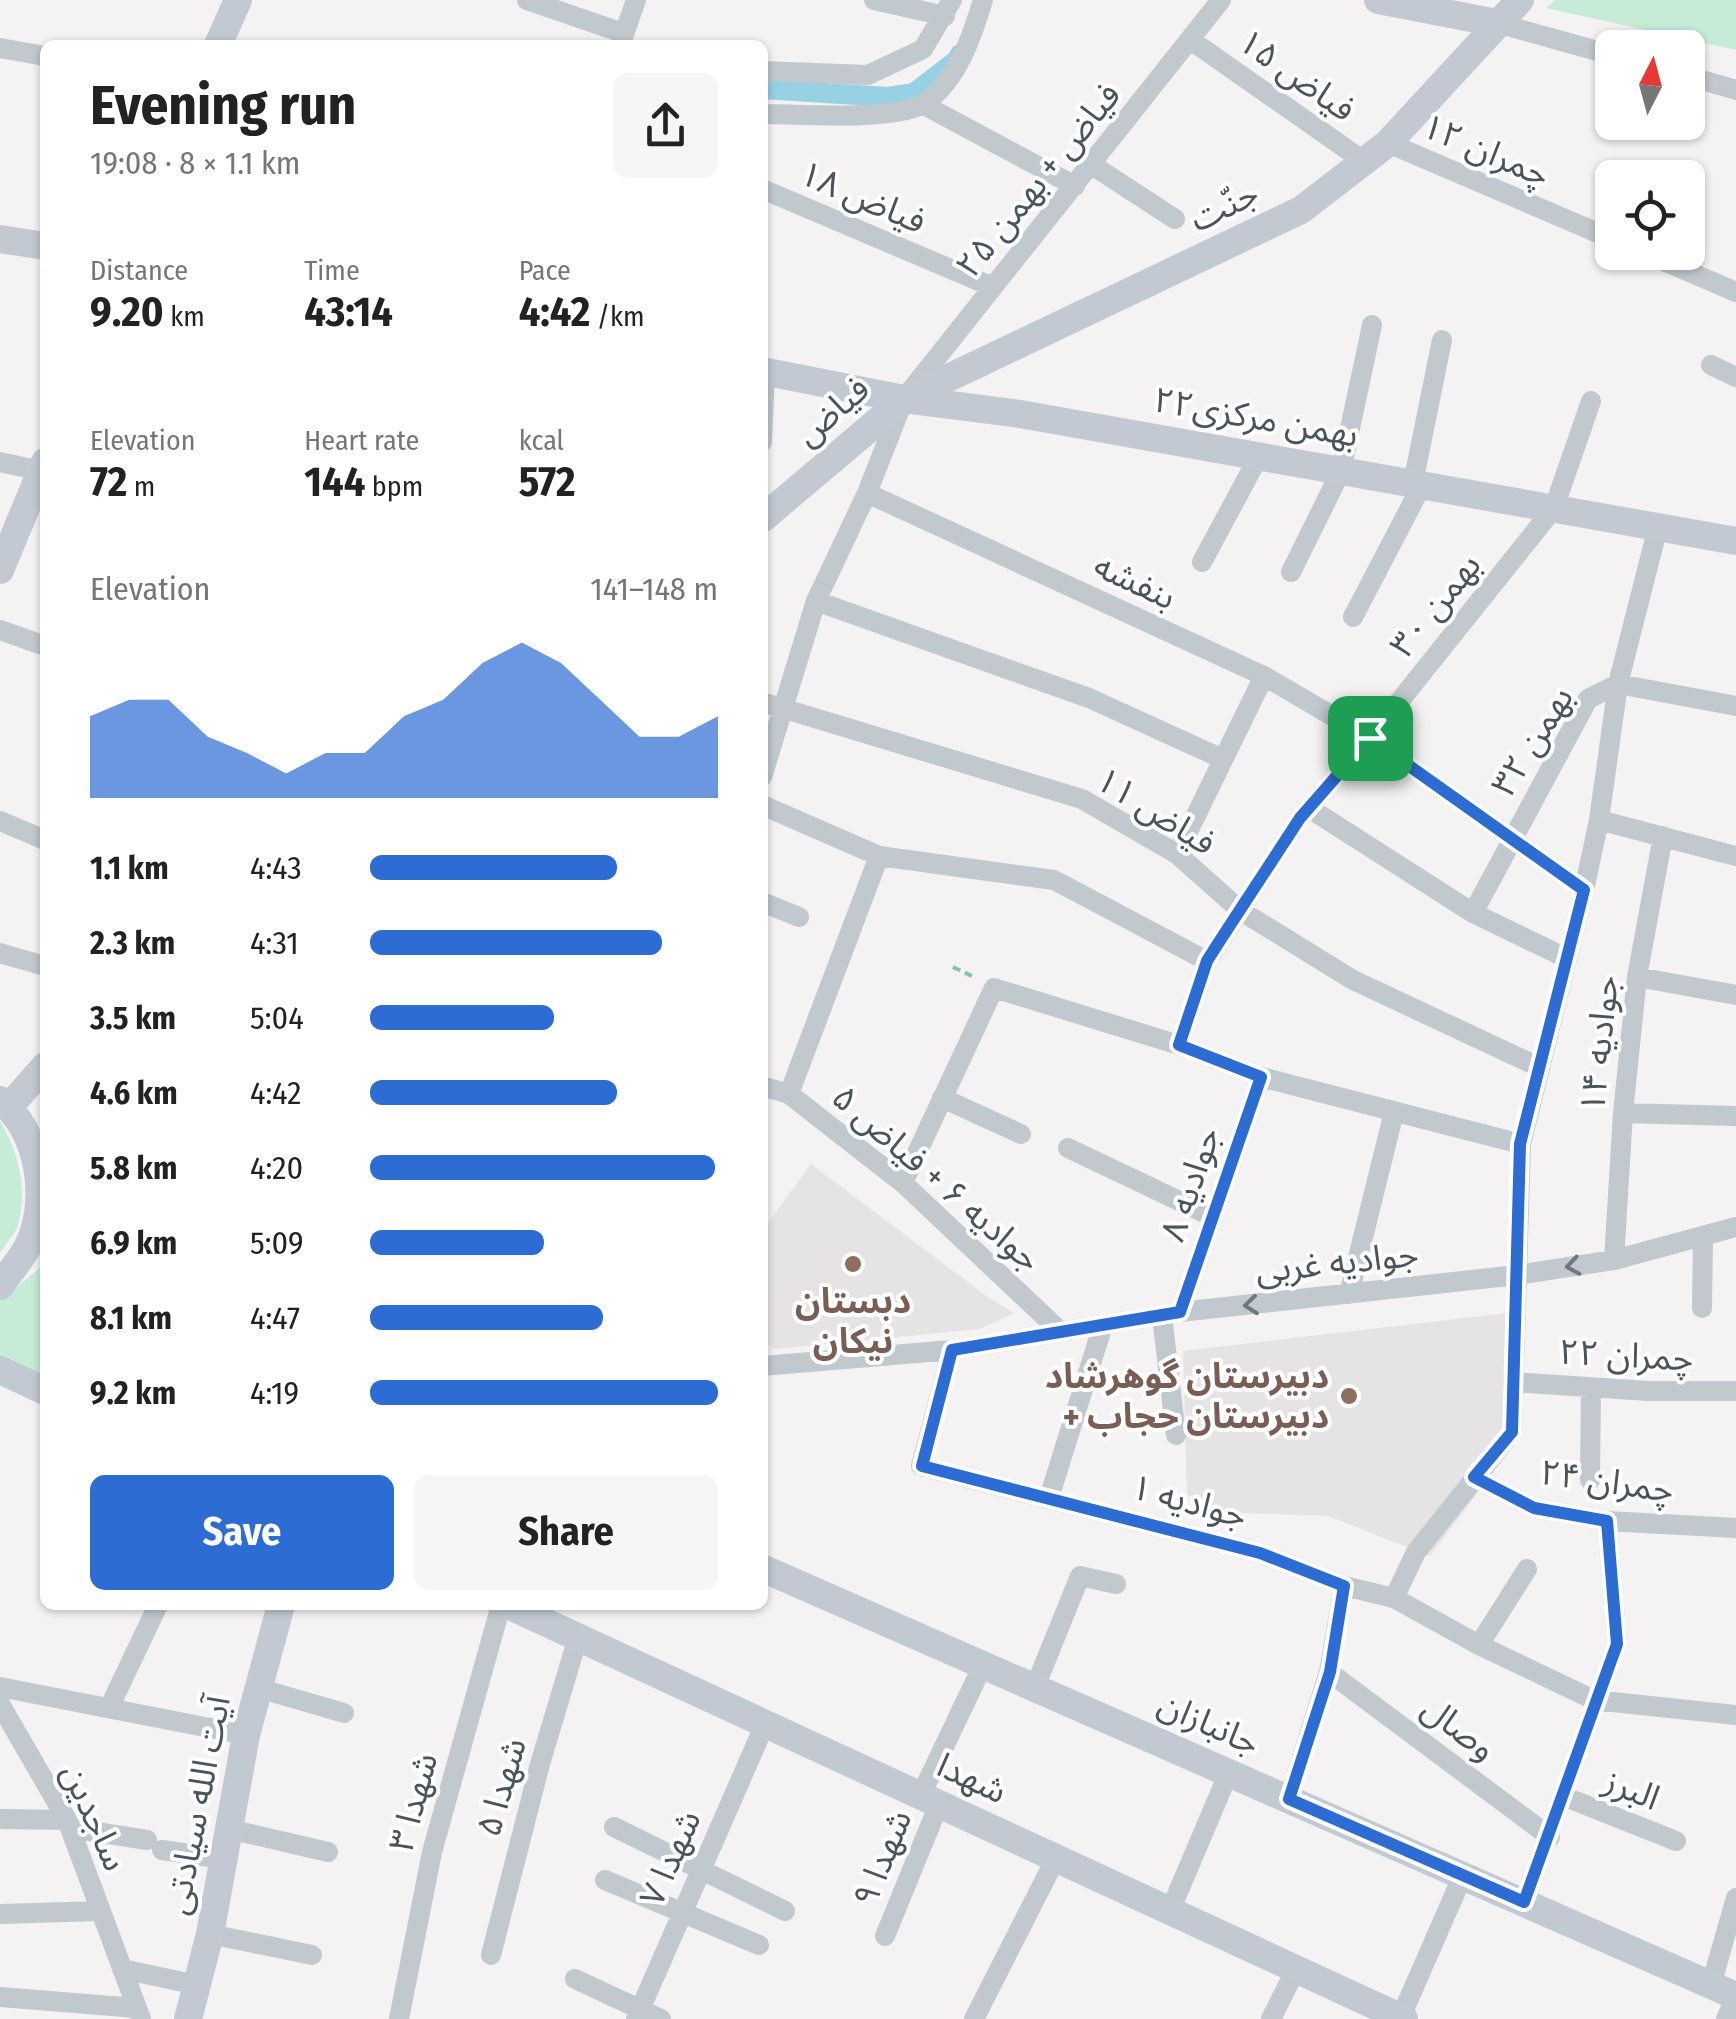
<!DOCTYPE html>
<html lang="en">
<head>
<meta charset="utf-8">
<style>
  :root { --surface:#fff; --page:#f6f6f6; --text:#222; --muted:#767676; --accent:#2d6cd3 }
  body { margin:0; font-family:"Fira Sans Condensed","Noto Sans Arabic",sans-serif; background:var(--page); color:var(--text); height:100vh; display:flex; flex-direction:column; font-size:38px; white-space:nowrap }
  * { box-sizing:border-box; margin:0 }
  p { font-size:32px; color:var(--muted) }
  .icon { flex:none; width:55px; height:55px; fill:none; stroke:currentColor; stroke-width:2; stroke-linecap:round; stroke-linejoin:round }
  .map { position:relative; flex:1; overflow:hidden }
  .details { position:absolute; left:40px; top:40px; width:728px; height:1570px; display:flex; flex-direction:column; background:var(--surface); border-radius:15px; box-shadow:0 2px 8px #0004 }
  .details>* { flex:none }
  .needle { width:65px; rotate:6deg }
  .fabs { position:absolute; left:1595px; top:30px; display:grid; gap:20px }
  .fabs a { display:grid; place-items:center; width:110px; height:110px; border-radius:15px; background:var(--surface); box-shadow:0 2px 8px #0004; font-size:50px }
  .pin { position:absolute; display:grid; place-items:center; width:85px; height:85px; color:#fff; margin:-42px; border-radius:20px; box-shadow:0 5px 15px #0006 }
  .round { display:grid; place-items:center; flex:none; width:105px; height:105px; border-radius:15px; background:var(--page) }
  .head { display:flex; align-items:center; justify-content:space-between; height:170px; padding:0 50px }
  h1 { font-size:55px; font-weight:700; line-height:75px }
  .figures { display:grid; grid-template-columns:repeat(3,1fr); gap:15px; height:170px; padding:10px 50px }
  .figures div { display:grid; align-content:center }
  .figures b { font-size:42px; font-weight:700 }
  .figures small { font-size:28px; font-weight:400 }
  .figures p { font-size:28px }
  .chart { height:280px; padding:20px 50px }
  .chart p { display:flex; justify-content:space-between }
  .chart svg { width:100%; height:180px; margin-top:10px; fill:var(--accent); opacity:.7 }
  .button { display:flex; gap:20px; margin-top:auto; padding:20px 50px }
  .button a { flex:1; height:115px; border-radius:15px; background:var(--accent); color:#fff; font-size:40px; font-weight:700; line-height:115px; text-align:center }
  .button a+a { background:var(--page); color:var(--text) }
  ul { padding:0 50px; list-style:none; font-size:32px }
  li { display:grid; grid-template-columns:160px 120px 1fr; align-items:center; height:75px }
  li i { height:25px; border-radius:12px; background:var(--accent) }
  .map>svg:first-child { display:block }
  .education { fill:#e5e3e3 }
  .green { fill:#c6ecd7 }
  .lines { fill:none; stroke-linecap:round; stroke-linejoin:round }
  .canal { stroke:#98d0e4; stroke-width:20 }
  .path { stroke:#81c6a8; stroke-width:4; stroke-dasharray:8 5; stroke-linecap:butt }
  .street { stroke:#c1c8ce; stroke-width:20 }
  .secondary { stroke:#c2c9d3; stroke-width:28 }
  .oneway { stroke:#6e777f }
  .route-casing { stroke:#fff; stroke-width:20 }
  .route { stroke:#2d6cd3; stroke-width:12 }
  .education-dot { fill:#8d6e63; stroke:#fff; stroke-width:4 }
  .labels { text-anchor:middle; stroke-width:8; stroke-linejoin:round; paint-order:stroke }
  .street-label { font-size:35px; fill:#4b545d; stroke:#fff }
  .education-label { font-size:35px; font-weight:bold; fill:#785e54; stroke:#fff }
</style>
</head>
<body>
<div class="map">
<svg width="1736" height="2019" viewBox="0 0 1736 2019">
  <rect width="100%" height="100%" fill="#f4f2f2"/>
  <!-- education -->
  <path class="education" d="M811,1164L989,1298L1014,1313L980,1329L775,1349L763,1341V1230Z
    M1508,1313L1516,1442L1430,1556L1328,1516L1218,1512L1187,1495L1183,1351Z"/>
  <!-- green -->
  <path class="green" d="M1555,0H1736V50L1546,8Z
    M0,1121C18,1151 28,1189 18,1225C15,1234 6,1244 0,1253Z
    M42,1266L45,1267V1380L0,1358V1301Z"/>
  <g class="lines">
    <!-- canal -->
    <path class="canal" d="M762,89L888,97L914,93L957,60L960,54"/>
    <!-- path -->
    <path class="path" d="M953,967L976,978"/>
    <!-- street -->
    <path class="street" d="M527,0L623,33
      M874,0L945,16
      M1497,23L1612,55
      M1192,41L1365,162
      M621,43L636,0
      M0,48L45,56
      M762,71L868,75L923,49L952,0
      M1688,76L1736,90
      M924,105L1075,186
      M762,114C798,114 901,122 926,102C958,79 972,36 983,0
      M1388,143L1612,239
      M1092,165L1175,219
      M762,189L993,287
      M1643,252L1736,292
      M1711,365L1736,377
      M762,442L765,371
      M0,462L41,471
      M1413,483L1442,340
      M867,493L1264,676L1370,738L1584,890
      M1202,562L1259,456
      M1291,572L1341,471L1372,325
      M816,601L1089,698L1223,759
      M1353,617L1422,485
      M0,630L45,646
      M762,702L1082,799L1177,854L1241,911L1353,980L1539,1067
      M762,777L816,601L867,493L904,399L1221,0
      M762,805L879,856L1054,880L1207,961
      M1309,808L1473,913L1566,958
      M1599,820L1736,856
      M0,821L45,840
      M1177,854L1264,676
      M762,902L799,917
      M1473,913L1588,699L1618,684L1736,706
      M0,953L45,966
      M1637,977L1736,995
      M1179,1045L1207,961L1300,818L1370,738L1554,508L1591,401
      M762,1086L789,1094L903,1183L1060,1331
      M789,1094L879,856
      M942,1098L1021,1134
      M1623,1113L1736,1116
      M1068,1148L1213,1217
      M903,1183L994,988L1179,1045L1261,1077L1521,1144
      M1614,1260L1623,1113L1637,977L1663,836
      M1349,1294L1394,1112
      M1702,1308L1703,1238
      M1180,1312L1261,1077
      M1162,1316L1176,1435
      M952,1350L921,1466L1260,1553L1344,1586L1394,1598L1479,1645L1594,1700L1736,1715
      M762,1366L952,1350L1180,1312L1517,1275L1614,1260L1736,1227
      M1513,1382L1648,1391H1736
      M1474,1477L1534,1508L1607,1521L1736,1528
      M1590,1480L1591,1387
      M1049,1498L1103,1325
      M1394,1598L1416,1552L1512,1432L1521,1144L1584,890L1599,820L1618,684L1658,527
      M1479,1645L1527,1569
      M1329,1672L1550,1837
      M0,1687L246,1735
      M1035,1687L1080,1576L1116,1584
      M258,1688L344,1713
      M0,1704L67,1820L141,2019
      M110,1706L158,1605
      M921,1795L983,1665
      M1563,1796L1676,1841
      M1289,1799L1329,1672L1344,1586
      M0,1819L67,1820
      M614,1827L785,1911
      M71,1828L147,1840
      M229,1829L328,1852
      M162,1850L224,1859
      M605,1880L759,1945
      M1524,1902L1617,1644L1607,1521
      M1170,1911L1229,1772
      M0,1914L101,1911
      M210,1934L312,1955
      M885,1936L939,1804
      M491,1955L540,1764L578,1637
      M122,1969L197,1985
      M575,1979L661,2019
      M1711,1985L1736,1898
      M0,1997L136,2008
      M399,2019L432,1852L501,1605
      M636,2019L765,1724
      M974,2019L1056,1858
      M1271,2019L1296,1969
      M1400,2019L1463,1875
      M1726,2019L1736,1996"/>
    <!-- secondary -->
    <path class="secondary" d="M1378,0L1497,23
      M218,45L238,0
      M0,239L45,246
      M762,371L904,399L1020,414L1736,541
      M762,519L904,399L1301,210L1388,143L1520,0
      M0,570L45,462
      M0,1100C40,1131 50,1202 28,1246C21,1260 9,1273 0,1286
      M9,1107L45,1066
      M0,1370L45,1391
      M762,1568L1736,1996
      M508,1605L1404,2019
      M188,2019L210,1934L246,1735L281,1605"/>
  </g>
  <!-- one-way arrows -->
  <defs><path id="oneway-chevron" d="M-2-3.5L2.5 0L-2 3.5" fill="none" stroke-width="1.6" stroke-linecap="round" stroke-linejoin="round" transform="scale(2.5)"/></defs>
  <g class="oneway">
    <use href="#oneway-chevron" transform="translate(1573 1266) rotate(171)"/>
    <use href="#oneway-chevron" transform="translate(1251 1305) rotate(174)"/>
  </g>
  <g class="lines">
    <defs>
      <path id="route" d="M1370,738L1584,890L1520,1144L1512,1432L1474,1477L1534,1508L1607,1521L1617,1644L1524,1902L1289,1799L1330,1672L1344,1586L1260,1553L922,1466L952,1350L1180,1312L1261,1077L1179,1045L1207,961L1219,942L1300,818Z"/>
    </defs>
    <!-- route casing -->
    <use href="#route" class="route-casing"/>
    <!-- route -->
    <use href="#route" class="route"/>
  </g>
  <!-- markers -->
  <g class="education-dot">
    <circle cx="853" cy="1264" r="10"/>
    <circle cx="1349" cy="1396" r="10"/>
  </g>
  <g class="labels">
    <!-- street labels -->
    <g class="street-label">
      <text transform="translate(1297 75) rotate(35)" y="12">فیاض ۱۵</text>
      <text transform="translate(1486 150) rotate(23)" y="12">چمران ۱۲</text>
      <text transform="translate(1038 180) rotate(-51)" y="12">فیاض + بهمن ۲۵</text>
      <text transform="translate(863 197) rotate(23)" y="12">فیاض ۱۸</text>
      <text transform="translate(1224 206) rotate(-26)" y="12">جنّت</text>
      <text transform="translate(832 411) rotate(-41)" y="12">فیاض</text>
      <text transform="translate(1256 417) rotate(10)" y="12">۲۲بهمن مرکزی</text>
      <text transform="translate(1135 581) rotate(25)" y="12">بنفشه</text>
      <text transform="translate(1435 605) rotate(-51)" y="12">بهمن ۳۰</text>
      <text transform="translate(1532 741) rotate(-58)" y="12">بهمن ۳۲</text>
      <text transform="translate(1156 811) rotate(32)" y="12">فیاض ۱۱</text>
      <text transform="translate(1599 1044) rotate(-84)" y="12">جوادیه ۱۴</text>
      <text transform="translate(937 1178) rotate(41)" y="12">جوادیه ۶ + فیاض ۵</text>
      <text transform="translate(1190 1184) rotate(-71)" y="12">جوادیه ۸</text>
      <text transform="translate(1337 1262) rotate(-6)" y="12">جوادیه غربی</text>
      <text transform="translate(1626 1355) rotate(3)" y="12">چمران ۲۲</text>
      <text transform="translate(1607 1481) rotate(8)" y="12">چمران ۲۴</text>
      <text transform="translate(1189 1501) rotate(15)" y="12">جوادیه ۱</text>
      <text transform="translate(1209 1723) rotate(24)" y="12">جانبازان</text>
      <text transform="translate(1459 1728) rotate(37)" y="12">وصال</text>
      <text transform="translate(972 1778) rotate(25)" y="12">شهدا</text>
      <text transform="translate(501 1787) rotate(-74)" y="12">شهدا ۵</text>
      <text transform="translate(1632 1789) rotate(22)" y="12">البرز</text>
      <text transform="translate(413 1802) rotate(-75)" y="12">شهدا ۳</text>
      <text transform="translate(197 1805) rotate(-79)" y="12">آیت الله سیادتی</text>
      <text transform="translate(95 1817) rotate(66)" y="12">ساجدین</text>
      <text transform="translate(670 1858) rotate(-66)" y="12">شهدا ۷</text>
      <text transform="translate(882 1858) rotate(-68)" y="12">شهدا ۹</text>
    </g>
    <!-- education labels -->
    <g class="education-label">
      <text x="853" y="1313">دبستان<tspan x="853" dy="40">نیکان</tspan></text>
      <text x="1329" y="1388" text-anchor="end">دبیرستان گوهرشاد<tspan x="1329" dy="40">+ دبیرستان حجاب</tspan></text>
    </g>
  </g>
</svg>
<div class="fabs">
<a><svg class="needle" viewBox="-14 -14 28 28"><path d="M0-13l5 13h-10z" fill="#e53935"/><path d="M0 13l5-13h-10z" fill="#767676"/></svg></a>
<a><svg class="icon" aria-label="locate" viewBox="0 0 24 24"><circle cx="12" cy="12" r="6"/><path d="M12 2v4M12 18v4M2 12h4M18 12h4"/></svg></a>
</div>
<div class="pin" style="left:1370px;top:738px;background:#1e9e55"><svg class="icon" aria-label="arrive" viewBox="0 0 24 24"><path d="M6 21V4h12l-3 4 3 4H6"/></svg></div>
<section class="details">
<div class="head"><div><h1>Evening run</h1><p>19:08 · 8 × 1.1 km</p></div><a class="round"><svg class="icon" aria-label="share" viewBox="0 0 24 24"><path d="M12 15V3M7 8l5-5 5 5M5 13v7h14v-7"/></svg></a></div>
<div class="figures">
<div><p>Distance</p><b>9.20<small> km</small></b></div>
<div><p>Time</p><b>43:14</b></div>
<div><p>Pace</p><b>4:42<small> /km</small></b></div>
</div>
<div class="figures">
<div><p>Elevation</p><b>72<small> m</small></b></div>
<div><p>Heart rate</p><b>144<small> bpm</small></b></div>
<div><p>kcal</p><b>572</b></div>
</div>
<div class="chart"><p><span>Elevation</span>141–148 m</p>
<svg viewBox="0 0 160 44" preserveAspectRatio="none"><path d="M0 44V24L10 20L20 20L30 29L40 33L50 38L60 33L70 33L80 24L90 20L100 11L110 6L120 11L130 20L140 29L150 29L160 24V44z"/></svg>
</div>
<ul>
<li><b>1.1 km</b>4:43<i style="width:71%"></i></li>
<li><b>2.3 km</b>4:31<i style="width:84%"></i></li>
<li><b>3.5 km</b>5:04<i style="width:53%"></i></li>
<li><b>4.6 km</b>4:42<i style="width:71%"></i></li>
<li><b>5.8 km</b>4:20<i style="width:99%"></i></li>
<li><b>6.9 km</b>5:09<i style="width:50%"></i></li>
<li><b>8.1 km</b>4:47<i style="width:67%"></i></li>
<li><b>9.2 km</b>4:19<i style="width:100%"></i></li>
</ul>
<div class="button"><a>Save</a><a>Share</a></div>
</section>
</div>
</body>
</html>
